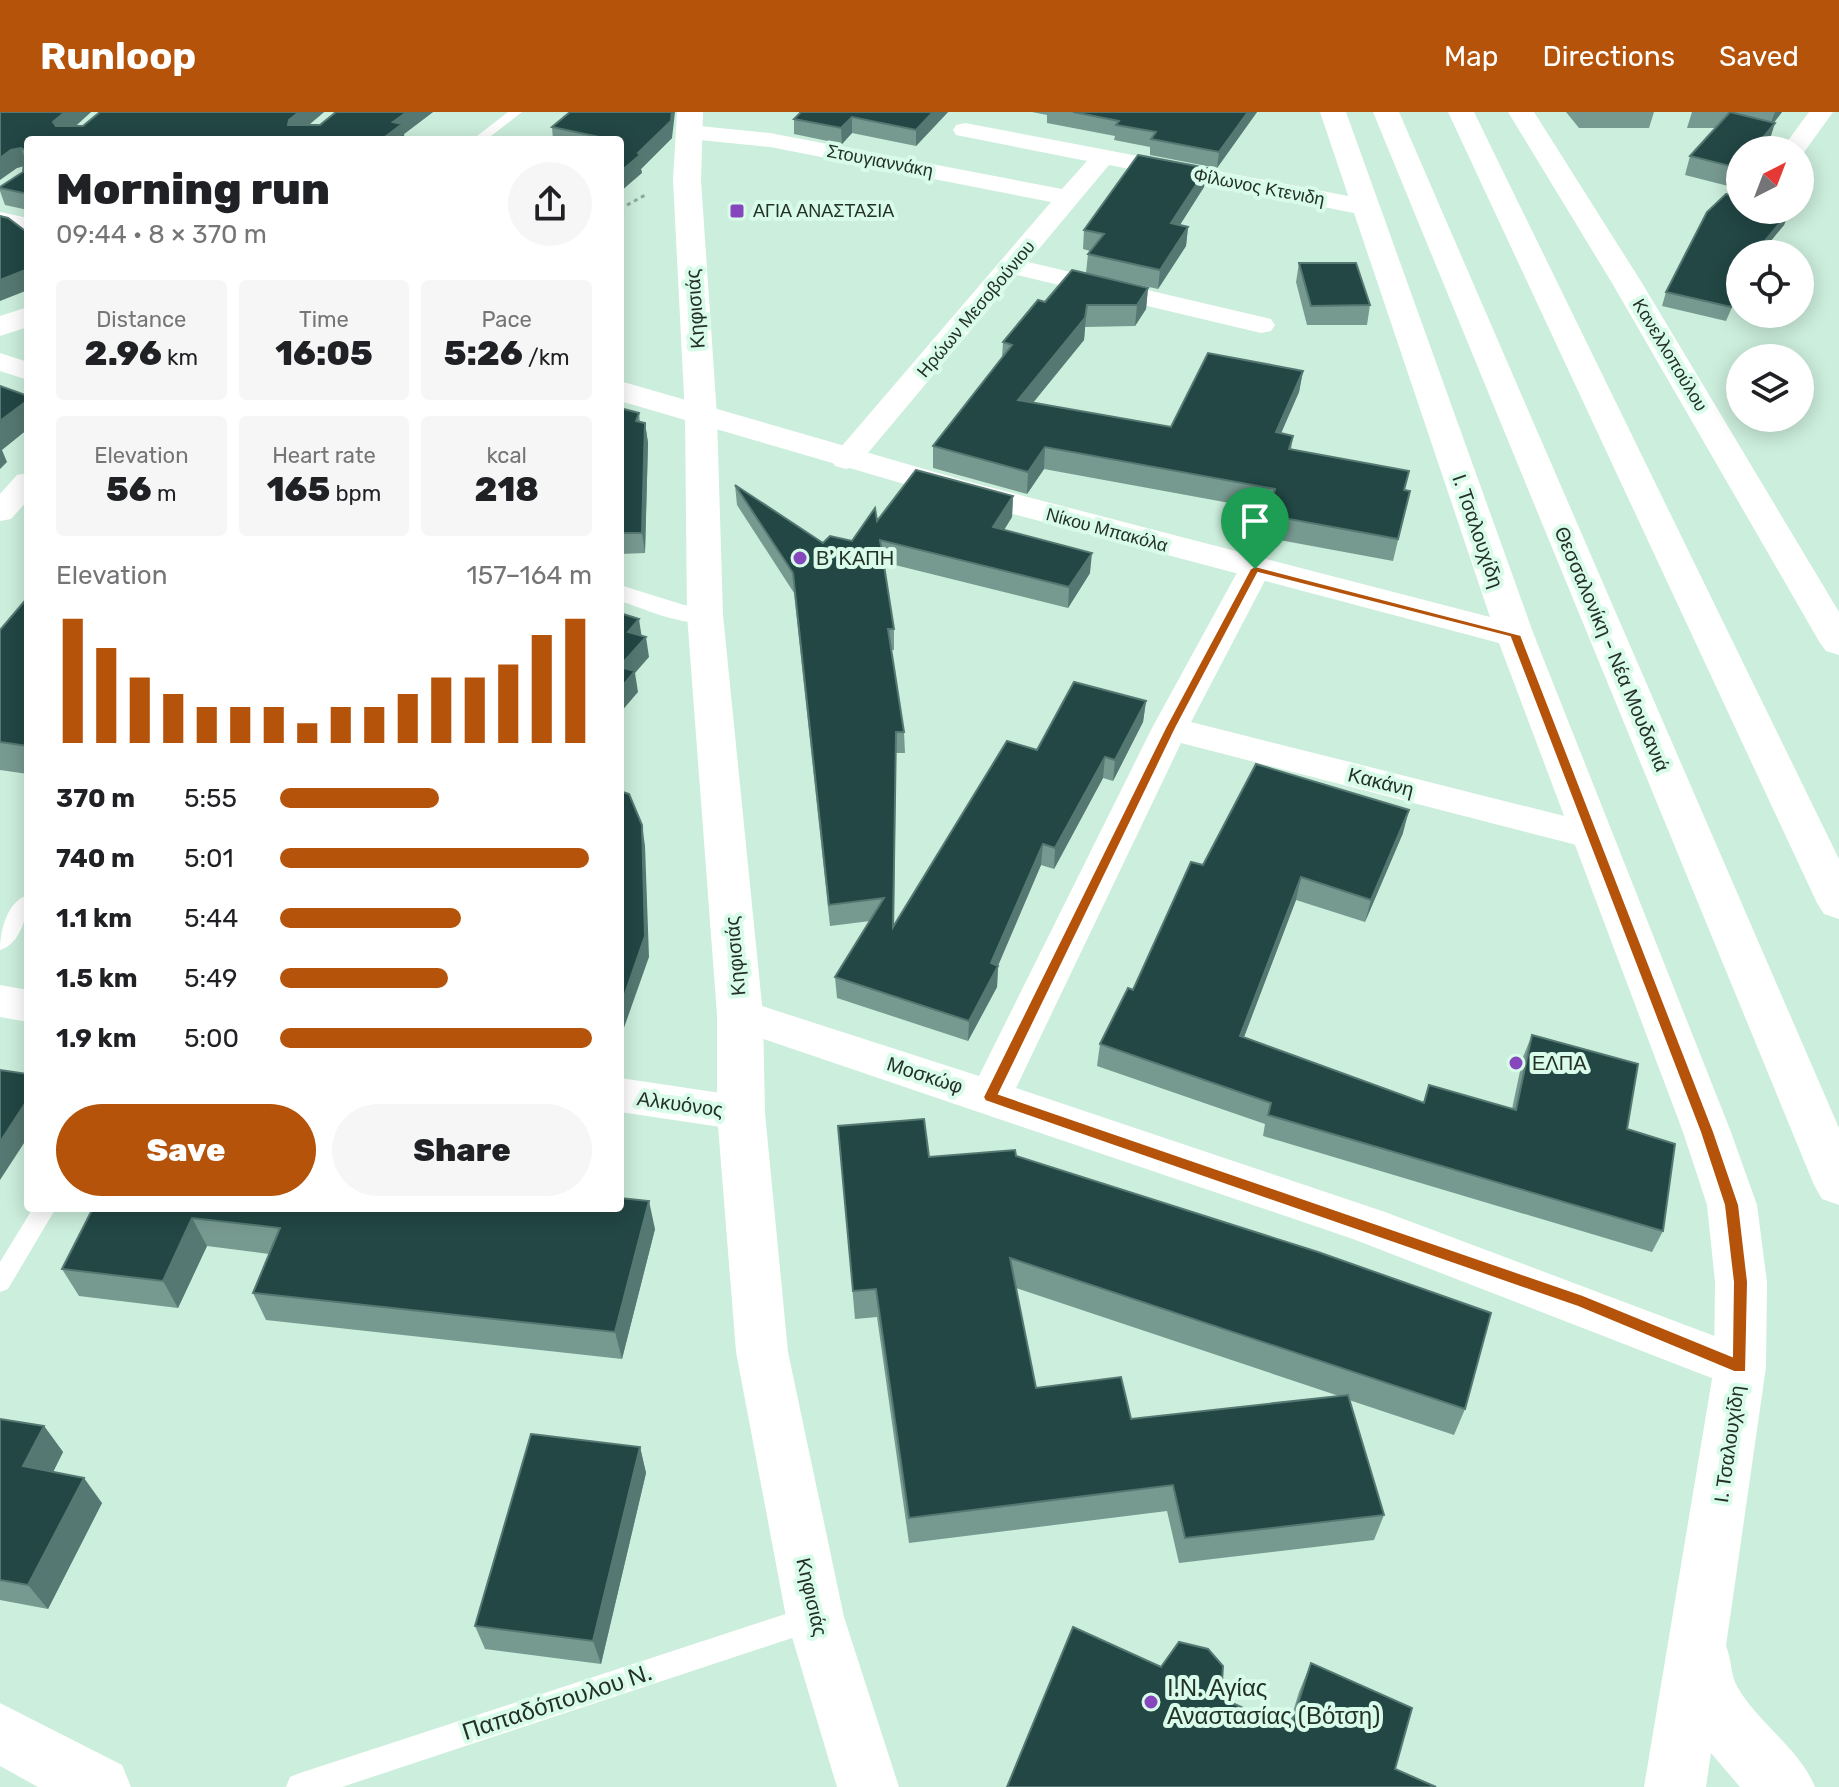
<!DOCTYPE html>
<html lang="en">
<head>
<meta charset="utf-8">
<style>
  :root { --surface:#fff; --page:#f6f6f6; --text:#202124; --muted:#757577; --accent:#b45309 }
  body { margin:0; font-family:Rubik,sans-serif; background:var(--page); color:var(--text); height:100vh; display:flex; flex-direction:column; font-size:30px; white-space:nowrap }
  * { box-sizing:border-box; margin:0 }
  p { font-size:26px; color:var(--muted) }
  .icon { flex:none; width:44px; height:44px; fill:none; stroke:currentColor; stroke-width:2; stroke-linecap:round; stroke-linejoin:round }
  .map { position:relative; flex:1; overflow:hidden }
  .details { position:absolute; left:24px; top:24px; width:600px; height:1076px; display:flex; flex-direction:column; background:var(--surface); border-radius:8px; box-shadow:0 4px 20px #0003 }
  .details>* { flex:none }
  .needle { width:52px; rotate:42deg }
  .tools { position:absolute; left:1726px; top:24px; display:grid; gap:16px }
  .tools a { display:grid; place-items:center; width:88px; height:88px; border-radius:50%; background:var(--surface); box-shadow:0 4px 20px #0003; font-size:40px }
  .pin { position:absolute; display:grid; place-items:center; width:68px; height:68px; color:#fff; margin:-82px -34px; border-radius:50% 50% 50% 0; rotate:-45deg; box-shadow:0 0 8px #0007 }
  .pin .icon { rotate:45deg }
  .round { display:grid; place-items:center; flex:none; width:84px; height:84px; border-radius:42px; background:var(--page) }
  .head { display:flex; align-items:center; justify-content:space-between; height:136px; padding:0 32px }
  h1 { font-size:44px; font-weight:800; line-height:60px }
  .figures { display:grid; grid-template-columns:repeat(3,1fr); gap:12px; height:136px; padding:8px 32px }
  .figures div { display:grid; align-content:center; border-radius:8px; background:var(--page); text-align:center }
  .figures b { font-size:34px; font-weight:800 }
  .figures small { font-size:22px; font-weight:400 }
  .figures p { font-size:22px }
  .chart { height:224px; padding:16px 32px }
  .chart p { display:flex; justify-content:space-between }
  .chart svg { width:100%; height:144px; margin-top:8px; stroke:var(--accent); stroke-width:6 }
  .button { display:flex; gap:16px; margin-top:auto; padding:16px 32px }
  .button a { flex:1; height:92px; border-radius:48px; background:var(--accent); color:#fff; font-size:32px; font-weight:800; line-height:92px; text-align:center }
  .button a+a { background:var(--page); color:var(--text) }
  ul { padding:0 32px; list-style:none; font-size:26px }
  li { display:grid; grid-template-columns:128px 96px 1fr; align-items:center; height:60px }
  li i { height:20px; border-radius:10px; background:var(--accent) }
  header { display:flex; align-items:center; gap:48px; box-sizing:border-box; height:112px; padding:0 40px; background:var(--accent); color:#fff }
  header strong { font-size:38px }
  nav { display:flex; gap:44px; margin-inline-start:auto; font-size:28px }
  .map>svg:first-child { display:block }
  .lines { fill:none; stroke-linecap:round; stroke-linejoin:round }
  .path { stroke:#90aa9c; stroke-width:3; stroke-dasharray:4 4; stroke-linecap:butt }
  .service { fill:#fff; fill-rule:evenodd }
  .pedestrian { fill:#fff; fill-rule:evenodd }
  .minor { fill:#fff; fill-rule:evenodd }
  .tertiary { fill:#fff; fill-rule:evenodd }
  .secondary { fill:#fff; fill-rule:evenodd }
  .trunk { fill:#fff; fill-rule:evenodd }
  .wall { fill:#779a90; fill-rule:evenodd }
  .shaded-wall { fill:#557972 }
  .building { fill:#224745; stroke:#557972; stroke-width:2 }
  .route { fill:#b45309; stroke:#fff; stroke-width:2; fill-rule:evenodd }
  .poi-dot { fill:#8647bc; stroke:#d9fbe9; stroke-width:3 }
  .labels { text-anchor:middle; stroke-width:8; stroke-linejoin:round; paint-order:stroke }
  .far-street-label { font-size:18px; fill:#24312a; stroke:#d9fbe9 }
  .far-poi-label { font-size:18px; fill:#24312a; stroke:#d9fbe9; text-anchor:start }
  .street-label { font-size:20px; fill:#24312a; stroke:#d9fbe9 }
  .poi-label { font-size:20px; fill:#24312a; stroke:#d9fbe9; text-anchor:start }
  .near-poi-label { font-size:24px; fill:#24312a; stroke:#d9fbe9; text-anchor:start }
  .near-street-label { font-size:24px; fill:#24312a; stroke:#d9fbe9 }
</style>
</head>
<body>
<header>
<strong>Runloop</strong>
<nav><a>Map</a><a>Directions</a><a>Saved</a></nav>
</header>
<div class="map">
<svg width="1839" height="1675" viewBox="0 0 1839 1675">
  <rect width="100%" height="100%" fill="#cceedc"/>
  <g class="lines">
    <!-- path -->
    <path class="path" d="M620,97L647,82"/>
    <!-- service -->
    <path class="service" d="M508,0H522L486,28H472Z
      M28,783C28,802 21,832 0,838C0,819 7,789 28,783Z
      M33,1096H56L8,1177L0,1180V1150Z
      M813,1493L822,1497L826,1506L822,1515L813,1519L342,1675H286L290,1665L300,1661Z"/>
    <!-- pedestrian -->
    <path class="pedestrian" d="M620,473L684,493L714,497L718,503L714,509C685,516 648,498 620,489Z"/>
    <!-- minor -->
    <path class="minor" d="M1809,0H1833L1802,43L1800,38H1781Z
      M965,11L1364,87L1373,90L1377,95L1373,100L1364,103L1109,53L1028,150L1271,207L1275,213L1271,219L1261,221L1017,163L857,354L846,357L835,354L831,348L835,342L1051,90L770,35L690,27L681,25L678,20L681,15L690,13L770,21L1062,77L1087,49L956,23L953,18L956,13Z
      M0,241L28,250V268L0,259Z
      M28,361V388L11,407L0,409V382L17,363Z
      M1255,447L1267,450L1271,457L1191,610L1592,711L1605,715L1611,724L1605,733L1592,737L1181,631L1016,976L1385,1100L1757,1240L1764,1255L1757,1270L1740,1277L1353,1127L725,914L719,903L725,892L740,887L979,964L1152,616L1239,457L1243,450Z
      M0,873L28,878V910L0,905Z
      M620,966L741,984L756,989L763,1001L756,1013L741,1018L620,1000Z"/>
    <!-- tertiary -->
    <path class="tertiary" d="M1320,0H1346L1534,523L1731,1020L1757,1093L1767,1170L1766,1255L1726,1534C1732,1548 1730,1563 1738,1576C1760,1613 1799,1636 1815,1675H1740L1711,1641L1706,1675H1644L1714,1255L1715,1170L1707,1093L1683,1020L1499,531L942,383L620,289V269L966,369L1490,505Z
      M1508,0H1534L1642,171L1839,500V543L1826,539L1820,531L1612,171Z
      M0,100L28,106V124L0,118Z
      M28,195V215L0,224V204Z"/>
    <!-- secondary -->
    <path class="secondary" d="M677,0H703L701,68L717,304L723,503L763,903L765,1001L788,1240L844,1505L899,1675H837L786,1505L736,1240L717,1001V903L687,503L685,304L673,68Z
      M0,1591L122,1653L131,1675H38L0,1654Z"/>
    <!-- trunk -->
    <path class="trunk" d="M1373,0H1399L1839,1016V1093L1822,1087L1814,1073Z
      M1448,0H1474L1839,747V807L1824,802L1817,791Z"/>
  </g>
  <!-- wall -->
  <path class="wall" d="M0,0H91L76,14L324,0L309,13H320L336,0H433L404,22L28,28V98L5,93L0,79V75L23,60L24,54L17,56Z
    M948,0L916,34L852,21L842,32L794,22V7Z
    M1032,0H1257L1217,56L1150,43V35L1114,28L1115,24L1047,11V3Z
    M1566,0H1654L1649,16H1579Z
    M1692,0H1782L1774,11L1769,30L1740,38V65L1732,75L1685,63L1690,44L1716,16H1687Z
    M552,15L672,26L641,57L642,61L620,28H553Z
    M1207,56L1204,75L1180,113L1188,115L1186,134L1158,177L1086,161L1088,142L1090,139L1083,137L1084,118Z
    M1789,100L1784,113L1760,142H1740V177L1726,209L1662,194L1666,180Z
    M1299,151L1370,193L1367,213H1307L1296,170Z
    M1148,176L1146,197L1135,214L1085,215L1084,228L1033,291L1171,315L1303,259L1299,280L1281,321L1293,324L1291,338L1410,379L1393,449L1263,425L1268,398L1044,357L1027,382L933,356V334L1002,246L1003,230L1045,190Z
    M620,296L639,301L640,310L645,311L648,331L645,441L620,442Z
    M735,373L823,431L852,429L877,409L1013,384L1012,405L1004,418L1090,461L1068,496L883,450L894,517V538H891L904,620L905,641H896L894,814L1037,638L1146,589L1143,610L1113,669L1103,666L1054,757L1041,753L998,854L997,875L968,929L837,886L835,865L870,809L830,814L794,481L737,393Z
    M28,485V662L0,658V518Z
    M1403,721L1365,810L1296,788L1244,925L1423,991L1429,973L1512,997L1523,945L1532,923L1627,1017L1663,1119L1652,1140L1263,1024L1265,1012L1097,954L1100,932L1133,878L1203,753Z
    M838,1014L929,1045L1016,1044L1465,1297L1454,1323L1349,1288L1384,1403L1374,1428L1179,1451L1167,1399L909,1431L877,1205L855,1207ZM1016,1176L1339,1284L1131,1307L1036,1276Z
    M93,1096L655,1117L622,1247L266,1208L253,1181L269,1142L207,1134L178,1196L79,1184L62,1157Z
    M0,1307L44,1314L63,1340L53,1360L102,1391L48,1497L0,1488Z
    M640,1335L646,1361L601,1552L485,1537L475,1514Z
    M1311,1551L1395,1657L1007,1675L1221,1586L1288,1616L1299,1580Z"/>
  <!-- shaded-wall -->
  <path class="shaded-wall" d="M65,0H91L59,28L53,10Z
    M299,0H324L293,26L288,13L289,8Z
    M407,0H433L404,22L405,28H381L393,10Z
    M672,0H675L672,26L641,57L642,61L620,80V60Z
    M933,0H948L916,34V18Z
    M1248,0H1257L1217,56L1219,40Z
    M1775,0H1782L1769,16Z
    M852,5V21L842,32L841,16Z
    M1775,11L1769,30L1762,38H1753Z
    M21,36L27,53L17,56L0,68V46L11,38Z
    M1740,54V65L1732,75L1738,56Z
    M1207,56L1204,75L1169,130L1171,111Z
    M1789,100L1784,113L1760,142H1754Z
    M1188,115L1186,134L1158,177L1160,158Z
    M28,157V178L0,189V168Z
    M1148,176L1146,197L1135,214L1137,193Z
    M1087,193L1084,228L1017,310L1018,288Z
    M1303,259L1299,280L1272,342L1276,320Z
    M28,288V317L2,338L7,350L0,357V309Z
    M645,311L648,331L645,441L642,421Z
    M1045,335L1044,357L1027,382L1028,360Z
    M1013,384L1012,405L993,435V415Z
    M1092,441L1090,461L1068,496L1069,475Z
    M639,507L642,527L628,520Z
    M646,525L649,545L635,561L638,580L620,601V554Z
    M1146,589L1143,610L1113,669L1115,648Z
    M1105,645L1103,666L1054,757L1055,736Z
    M1409,698L1403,721L1365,810L1371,788Z
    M642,713L645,734L649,845L620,927V896Z
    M1043,732L1041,753L996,858L998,854L997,875L968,929L969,909L991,851Z
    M1301,765L1296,788L1236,946L1240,924Z
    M28,987V1025L0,1068V1030Z
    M649,1089L655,1117L622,1247L615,1220Z
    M192,1106L207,1134L178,1196L163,1169Z
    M44,1314L63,1340L43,1380L23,1354Z
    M640,1335L646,1361L601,1552L593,1529Z
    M84,1366L102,1391L48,1497L28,1473Z"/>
  <!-- building -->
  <path class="building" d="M0,0H65L53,10L56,14H83L100,0H299L289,8L288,13H320L336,0H407L393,10L402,12L381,28H28V82L0,76V75L23,60L25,38L21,36L11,38L0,46Z
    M570,0H672L671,9L638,41L640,43L620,60V28H601L604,26L552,15Z
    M801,0H933L916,18L852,5L841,16L794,7Z
    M1073,0H1248L1219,40L1151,27L1156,20L1116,13L1119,9Z
    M1730,0L1775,11L1753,38H1740V54L1738,56L1690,44Z
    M1138,43L1207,56L1171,111L1188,115L1160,158L1088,142L1104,122L1084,118Z
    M1726,82L1740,86V98H1781L1789,100L1754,142H1740V175L1731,195L1666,180L1707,100Z
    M0,104L8,106L28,121V157L0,168Z
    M1299,151H1356L1370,193L1311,194Z
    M1072,158L1148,176L1137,193H1087L1085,206L1018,288L1171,315L1208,241L1303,259L1276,320L1293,324L1289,337L1409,359L1404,378L1410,379L1398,427L1267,403L1275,377L1045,335L1028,360L933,334L1012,233L1003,230L1038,188L1045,190Z
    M0,274L28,284V288L0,309Z
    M620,296L639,301L636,309L645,311L642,421H620Z
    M916,358L1013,384L993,415L1092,441L1069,475L880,428L894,517H888L904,620H896L893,815L1007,629L1037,638L1074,570L1146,589L1115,648L1105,645L1055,736L1043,732L991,851L998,854L969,909L835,865L884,786L829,793L793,461L735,373L823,431L830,424L852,429L875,396L877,409Z
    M28,485V634L0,630V518Z
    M620,501L639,507L628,520L646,525L620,554Z
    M620,555L635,559L620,577Z
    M1256,652L1409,698L1371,788L1301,765L1240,924L1424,991L1429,973L1516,998L1532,923L1638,952L1627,1017L1675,1032L1663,1119L1268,1003L1271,991L1100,932L1128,876L1133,878L1191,750L1203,753Z
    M620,679L629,682L642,713L645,824L620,896Z
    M0,958L28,962V987L0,1030Z
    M924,1007L929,1045L1015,1038L1016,1044L1318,1140L1491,1201L1465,1297L1010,1146L1036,1276L1121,1265L1131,1307L1348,1283L1384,1403L1185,1426L1173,1373L909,1406L876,1177L853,1179L838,1014Z
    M620,1086L649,1089L615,1220L253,1181L280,1116L192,1106L163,1169L62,1157L93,1096H620Z
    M0,1307L44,1314L23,1354L84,1366L28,1473L0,1468Z
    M531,1322L640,1335L593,1529L475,1514Z
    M1073,1515L1161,1555L1179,1530L1208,1537L1223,1554L1221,1586L1290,1617L1311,1551L1412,1596L1395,1657L1436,1675H1007Z"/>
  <!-- route -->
  <path class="route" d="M1255,454L1521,523L1714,1020L1739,1093L1748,1170L1746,1260H1734L1578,1195L985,989L983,985L1165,616L1250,457ZM1258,461L1510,525L1700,1020L1724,1093L1733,1170L1732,1244L1583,1183L999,982L1176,616Z"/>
  <!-- markers -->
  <g class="poi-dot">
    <rect x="729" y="91" width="16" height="16" rx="4"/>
    <circle cx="800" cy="446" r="8"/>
    <circle cx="1516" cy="951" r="8"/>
    <circle cx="1151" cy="1590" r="8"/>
  </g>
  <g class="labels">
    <!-- far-street labels -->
    <g class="far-street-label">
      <text transform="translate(880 49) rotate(11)" y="6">Στουγιαννάκη</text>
      <text transform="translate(1259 75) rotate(11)" y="6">Φίλωνος Κτενιδη</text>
      <text transform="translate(976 197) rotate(-50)" y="6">Ηρώων Μεσοβούνιου</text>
      <text transform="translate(1670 243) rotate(59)" y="6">Κανελλοπούλου</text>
      <text transform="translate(1107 418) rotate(15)" y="6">Νίκου Μπακόλα</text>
    </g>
    <!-- far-poi labels -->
    <g class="far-poi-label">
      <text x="753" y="105">ΑΓΙΑ ΑΝΑΣΤΑΣΙΑ</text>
    </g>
    <!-- street labels -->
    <g class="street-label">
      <text transform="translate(695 197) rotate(-94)" y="7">Κηφισιάς</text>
      <text transform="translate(1478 419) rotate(71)" y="7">Ι. Τσαλουχίδη</text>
      <text transform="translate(1612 537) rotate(67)" y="7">Θεσσαλονίκη - Νέα Μουδανιά</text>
      <text transform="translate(1381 670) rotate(14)" y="7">Κακάνη</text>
      <text transform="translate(735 844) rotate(-95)" y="7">Κηφισιάς</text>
      <text transform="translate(925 963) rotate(18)" y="7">Μοσκώφ</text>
      <text transform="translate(680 992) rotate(8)" y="7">Αλκυόνος</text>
      <text transform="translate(1729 1332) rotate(-82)" y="7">Ι. Τσαλουχίδη</text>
      <text transform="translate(812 1485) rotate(77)" y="7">Κηφισιάς</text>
    </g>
    <!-- poi labels -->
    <g class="poi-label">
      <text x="816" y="453">Β' ΚΑΠΗ</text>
      <text x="1532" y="958">ΕΛΠΑ</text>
    </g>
    <!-- near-poi labels -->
    <g class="near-poi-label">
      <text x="1167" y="1584">Ι.Ν. Αγίας<tspan x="1167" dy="28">Αναστασίας (Βότση)</tspan></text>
    </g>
    <!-- near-street labels -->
    <g class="near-street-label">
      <text transform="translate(557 1590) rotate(-18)" y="8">Παπαδόπουλου Ν.</text>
    </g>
  </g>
</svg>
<div class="tools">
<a><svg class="needle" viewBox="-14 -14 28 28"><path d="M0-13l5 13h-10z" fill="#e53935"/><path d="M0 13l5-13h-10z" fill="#757577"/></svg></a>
<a><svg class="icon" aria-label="locate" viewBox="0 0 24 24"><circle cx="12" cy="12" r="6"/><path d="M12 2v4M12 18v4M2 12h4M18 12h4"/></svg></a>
<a><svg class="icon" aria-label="layers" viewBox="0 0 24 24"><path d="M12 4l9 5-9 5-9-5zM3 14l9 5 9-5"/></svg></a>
</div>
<div class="pin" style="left:1255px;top:457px;background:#1e9e55"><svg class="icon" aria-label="arrive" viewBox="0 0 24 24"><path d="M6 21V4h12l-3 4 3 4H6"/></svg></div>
<section class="details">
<div class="head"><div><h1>Morning run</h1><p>09:44 · 8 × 370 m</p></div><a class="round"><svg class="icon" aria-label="share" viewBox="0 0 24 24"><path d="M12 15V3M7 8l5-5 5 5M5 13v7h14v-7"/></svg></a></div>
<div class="figures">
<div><p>Distance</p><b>2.96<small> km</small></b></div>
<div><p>Time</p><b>16:05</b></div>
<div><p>Pace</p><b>5:26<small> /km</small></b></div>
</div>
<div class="figures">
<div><p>Elevation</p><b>56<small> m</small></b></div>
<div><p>Heart rate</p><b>165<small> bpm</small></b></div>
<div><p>kcal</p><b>218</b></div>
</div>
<div class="chart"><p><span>Elevation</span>157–164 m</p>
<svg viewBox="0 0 160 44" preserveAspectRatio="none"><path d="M5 44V6M15 44V15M25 44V24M35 44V29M45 44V33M55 44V33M65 44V33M75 44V38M85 44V33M95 44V33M105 44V29M115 44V24M125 44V24M135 44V20M145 44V11M155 44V6"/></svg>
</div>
<ul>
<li><b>370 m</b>5:55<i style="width:51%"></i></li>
<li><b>740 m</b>5:01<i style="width:99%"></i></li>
<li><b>1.1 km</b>5:44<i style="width:58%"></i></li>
<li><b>1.5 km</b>5:49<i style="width:54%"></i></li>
<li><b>1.9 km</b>5:00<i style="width:100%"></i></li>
</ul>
<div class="button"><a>Save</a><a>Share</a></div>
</section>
</div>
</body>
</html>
